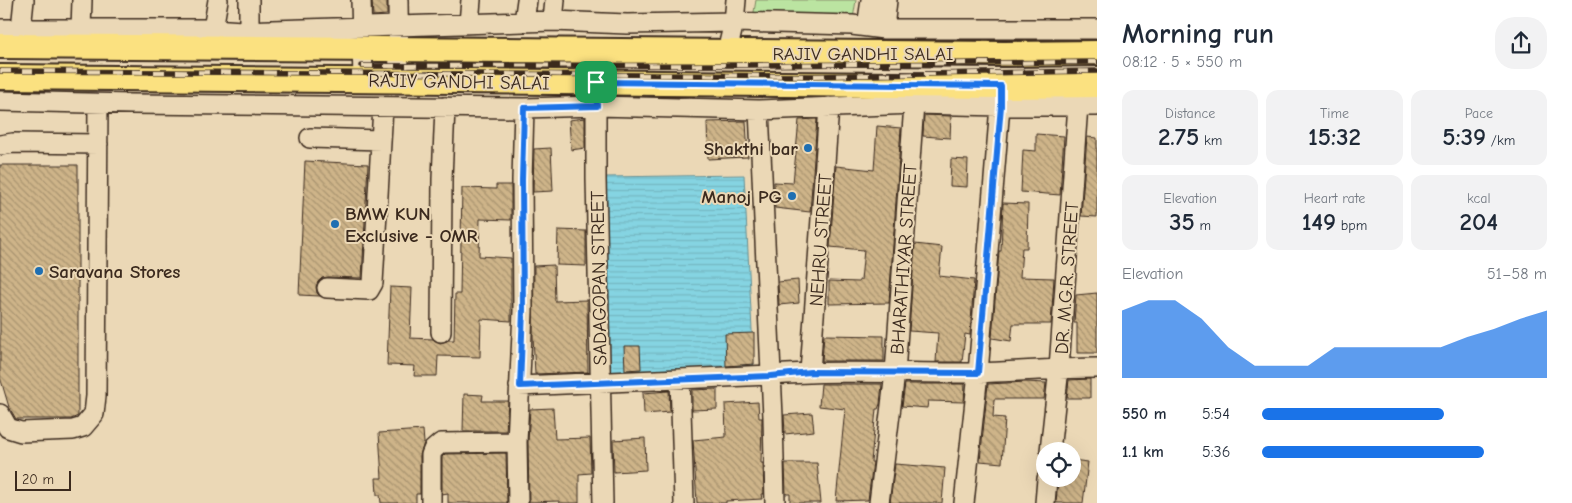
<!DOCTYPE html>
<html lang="en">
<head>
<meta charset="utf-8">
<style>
  :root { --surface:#fff; --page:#f2f2f3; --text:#1f2937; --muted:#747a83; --accent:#1a73e8 }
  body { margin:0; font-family:"Comic Neue",sans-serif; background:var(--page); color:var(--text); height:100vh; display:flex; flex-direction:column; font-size:19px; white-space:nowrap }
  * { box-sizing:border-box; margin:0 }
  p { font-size:16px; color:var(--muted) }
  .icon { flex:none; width:28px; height:28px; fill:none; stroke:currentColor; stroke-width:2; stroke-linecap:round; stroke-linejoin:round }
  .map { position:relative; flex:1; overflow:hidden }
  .panel { display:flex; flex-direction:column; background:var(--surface); width:475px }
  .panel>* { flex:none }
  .controls { position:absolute; left:1036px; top:442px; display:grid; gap:10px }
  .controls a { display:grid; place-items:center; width:45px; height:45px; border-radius:50%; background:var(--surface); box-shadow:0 5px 20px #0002; font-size:25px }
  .scale { position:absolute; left:15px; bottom:12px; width:56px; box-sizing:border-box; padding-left:5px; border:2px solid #3b2a1e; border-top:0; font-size:14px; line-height:18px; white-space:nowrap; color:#3b2a1e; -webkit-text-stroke:4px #ebd8b6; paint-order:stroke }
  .pin { position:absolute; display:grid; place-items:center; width:42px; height:42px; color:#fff; margin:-21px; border-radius:10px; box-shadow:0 2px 8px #0006 }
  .round { display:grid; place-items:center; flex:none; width:52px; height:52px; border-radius:20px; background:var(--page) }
  .summary { display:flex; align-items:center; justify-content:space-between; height:85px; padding:0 25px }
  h1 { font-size:28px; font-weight:700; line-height:38px }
  .figures { display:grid; grid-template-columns:repeat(3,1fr); gap:8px; height:85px; padding:5px 25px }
  .figures div { display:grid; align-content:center; border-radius:12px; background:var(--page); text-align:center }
  .figures b { font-size:25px; font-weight:700 }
  .figures small { font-size:14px; font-weight:400 }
  .figures p { font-size:14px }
  .chart { height:140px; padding:10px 25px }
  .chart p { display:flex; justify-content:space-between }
  .chart svg { width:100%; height:90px; margin-top:5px; fill:var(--accent); opacity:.7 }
  ul { padding:0 25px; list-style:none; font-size:16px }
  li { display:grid; grid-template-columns:80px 60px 1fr; align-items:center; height:38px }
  li i { height:12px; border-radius:6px; background:var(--accent) }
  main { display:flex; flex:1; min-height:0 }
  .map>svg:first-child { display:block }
  .green { fill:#bbe4a1; stroke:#7b8760 }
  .water { fill:url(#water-rules); stroke:#679094 }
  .building { fill:url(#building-back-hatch); stroke:#3b2a1e }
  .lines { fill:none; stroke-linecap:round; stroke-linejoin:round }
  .minor-casing { stroke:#3b2a1e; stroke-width:22 }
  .major-casing { stroke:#3b2a1e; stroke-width:28 }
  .minor { stroke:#ebd8b6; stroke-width:19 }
  .major { stroke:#fbe180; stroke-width:24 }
  .rail-casing { stroke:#3b2a1e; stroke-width:5.5 }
  .rail { stroke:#ebd8b6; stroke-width:4; stroke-dasharray:11; stroke-linecap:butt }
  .route-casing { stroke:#fff; stroke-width:10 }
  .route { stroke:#1a73e8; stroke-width:6 }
  .poi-dot { fill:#1f6fb2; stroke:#ebd8b6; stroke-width:2 }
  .labels { text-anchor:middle; stroke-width:4; stroke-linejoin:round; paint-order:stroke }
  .street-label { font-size:19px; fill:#3b2a1e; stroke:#ebd8b6 }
  .poi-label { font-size:19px; font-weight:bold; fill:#3b2a1e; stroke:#ebd8b6; text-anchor:end }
</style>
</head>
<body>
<main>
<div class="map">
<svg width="1097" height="503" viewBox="0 0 1097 503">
  <defs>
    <pattern id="water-rules" width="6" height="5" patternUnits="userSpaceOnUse" patternTransform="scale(1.25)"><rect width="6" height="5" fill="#85d4e2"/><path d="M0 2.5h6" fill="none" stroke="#74b6c1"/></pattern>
    <pattern id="building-back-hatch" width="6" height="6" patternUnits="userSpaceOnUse" patternTransform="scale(1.25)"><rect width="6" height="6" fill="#ceb489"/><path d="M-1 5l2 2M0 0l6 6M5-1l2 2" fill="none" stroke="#a8936f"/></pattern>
  </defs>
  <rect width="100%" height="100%" fill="#ebd8b6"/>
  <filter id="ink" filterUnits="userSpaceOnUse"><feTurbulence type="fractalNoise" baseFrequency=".02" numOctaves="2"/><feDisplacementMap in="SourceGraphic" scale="10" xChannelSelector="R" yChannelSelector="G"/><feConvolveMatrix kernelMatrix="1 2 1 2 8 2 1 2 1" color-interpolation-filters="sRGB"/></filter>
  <g filter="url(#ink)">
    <!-- green -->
    <path class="green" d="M756,0H856L852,25L752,24Z"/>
    <!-- water -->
    <path class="water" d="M744,175L754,369L606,372L604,177Z"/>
    <!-- building -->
    <path class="building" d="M372,0H387V15L373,16Z
      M924,115L951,116L950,138L923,136Z
      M585,118V148L571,150L569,120Z
      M816,119H817L810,212L775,208L774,182L793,183L799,120Z
      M746,121L748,157L708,159L707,122Z
      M877,126L901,128L889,303L829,304V281L859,282V280H861L864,250L830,247L836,166L874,170Z
      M1036,134L1064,136L1060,195L1021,192L1023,150L1036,151Z
      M1087,137L1097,138V217L1081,216Z
      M551,148L553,191L533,192L534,149Z
      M951,159L968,160L967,187L950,186Z
      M305,161L368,164L362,278L328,277L322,278L318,282L316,287L317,293L320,296L299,295Z
      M0,165H78V416L71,419H16L9,407L0,377Z
      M496,185H511V220L480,219L479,256L511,258V321L481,319L480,357L438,356L437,376H414L415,366L387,365L390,287L412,288L410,338L433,339L440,343L449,340H454L455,294H460L462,188L496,189Z
      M1003,203L1028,204L1027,248H1022L1020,277L1054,278L1051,324H1013L1011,341L992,338L999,251H1001Z
      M558,230L586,231V266L557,265Z
      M915,244L942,247L939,276L974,280L970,335L965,334L962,362H936L938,333L909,331Z
      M554,265L555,301L587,300L588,372L535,374L533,336L534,266Z
      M798,280L799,303L779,305L778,282Z
      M1097,293V353H1077V323H1074L1076,295Z
      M754,333V364L726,366L725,334Z
      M824,335L884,336V361H822Z
      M624,346H640L641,369L625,370Z
      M1090,379V398H1067L1069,380Z
      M1026,382L1046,383L1044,399H994L993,417L1005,418L1002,463L980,461L988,384Z
      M821,384H882L880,404L878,409H876L871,462H873L868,500L836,501L845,409L819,406Z
      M905,384H965L964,402L928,401L927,408L902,406Z
      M717,389V409L692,410V390Z
      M669,391L670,412L644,414L643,393Z
      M464,394L483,395L482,401H508L506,431H463Z
      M758,402L759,418H762L761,463H763L764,494H761L762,499L726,501V503H697L693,440L726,437L725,404Z
      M553,408L555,439L590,438L591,473L579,474V503H559V501L529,502L528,442L530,409Z
      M812,413L814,431L785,434L784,415Z
      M423,430L424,443L420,455V494H416V503H381L380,495H377L376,478H382L379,433Z
      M645,438L646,470L614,472L613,440Z
      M506,453L507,503H448V493L442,494V457L445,454Z
      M1072,460L1088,462L1083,503H1056L1058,479H1072Z
      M785,463H817L821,503H790V494H786Z
      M895,464L945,468L942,503H890Z"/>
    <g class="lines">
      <defs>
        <path id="minor" d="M249,0V31
          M361,0L363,80
          M398,0L399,81
          M553,21L555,0
          M524,22L527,0
          M469,23L471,0
          M867,27L871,0
          M0,29H213L242,31L553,21L627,24L734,22L852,25L884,29H1097
          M21,29L24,0
          M81,29L82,0
          M213,29L218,0
          M884,29L887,0
          M727,52L734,22L736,0
          M596,94V179L603,503
          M0,101L131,104L524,108L597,106L759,110L914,104L1001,106H1097
          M759,110L773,417L775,503
          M310,138L381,140
          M0,145L13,143L98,144
          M327,288L369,290L373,283L383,107
          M441,332L442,179L445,107
          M810,372L829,107
          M680,379L684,503
          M519,386L771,375C834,370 897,373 960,373C1006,373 1051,368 1097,368
          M0,414L8,428L21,432L73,430L83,427L94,414L96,396L98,104
          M1050,451L1059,368L1078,105
          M431,503V455L433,450L441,443L517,442
          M518,503L517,442L523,311L522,180L524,108
          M879,503L895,373L914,104
          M964,503L978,373L1001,94
          M1045,503L1047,479"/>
        <path id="major" d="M0,46L1005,54L1097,53
          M0,77L1005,86L1097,85"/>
      </defs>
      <!-- minor casing -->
      <use href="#minor" class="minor-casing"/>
      <!-- major casing -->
      <use href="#major" class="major-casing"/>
      <!-- minor -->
      <use href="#minor" class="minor"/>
      <!-- major -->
      <use href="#major" class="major"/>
      <defs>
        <path id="rail" d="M362,66L744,65L1097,62
          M0,71L816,76L1097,71"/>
      </defs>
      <!-- rail casing -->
      <use href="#rail" class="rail-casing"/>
      <!-- rail -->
      <use href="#rail" class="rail"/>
    </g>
  </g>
  <g class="lines" filter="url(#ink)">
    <defs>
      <path id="route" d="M596,82L1001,86V106L978,373L810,372L771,376L520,386L523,310L522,180L524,108L597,106Z"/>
    </defs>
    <!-- route casing -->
    <use href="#route" class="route-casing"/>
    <!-- route -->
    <use href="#route" class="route"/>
  </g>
  <!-- markers -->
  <g class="poi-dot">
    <circle cx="808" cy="148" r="5"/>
    <circle cx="792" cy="196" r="5"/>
    <circle cx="335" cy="224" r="5"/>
    <circle cx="39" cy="271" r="5"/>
  </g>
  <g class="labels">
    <!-- street labels -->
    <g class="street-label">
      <text x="863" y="60">RAJIV GANDHI SALAI</text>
      <text transform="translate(459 81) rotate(1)" y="7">RAJIV GANDHI SALAI</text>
      <text transform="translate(820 240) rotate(-86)" y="7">NEHRU STREET</text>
      <text transform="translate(903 259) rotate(-86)" y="7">BHARATHIYAR STREET</text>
      <text transform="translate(598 278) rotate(-91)" y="7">SADAGOPAN STREET</text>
      <text transform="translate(1066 278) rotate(-86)" y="7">DR. M.G.R. STREET</text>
    </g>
    <!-- poi labels -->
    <g class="poi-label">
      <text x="798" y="155">Shakthi bar</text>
      <text x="782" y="203">Manoj PG</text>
      <text x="345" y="220" text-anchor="start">BMW KUN<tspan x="345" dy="22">Exclusive - OMR</tspan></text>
      <text x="49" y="278" text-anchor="start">Saravana Stores</text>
    </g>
  </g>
</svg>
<div class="controls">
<a><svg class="icon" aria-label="locate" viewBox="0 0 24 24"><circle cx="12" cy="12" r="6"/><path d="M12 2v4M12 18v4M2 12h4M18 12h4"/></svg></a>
</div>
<div class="scale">20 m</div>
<div class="pin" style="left:596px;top:82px;background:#1e9e55"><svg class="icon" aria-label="arrive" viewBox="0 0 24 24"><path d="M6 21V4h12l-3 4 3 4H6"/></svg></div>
</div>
<section class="panel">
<div class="summary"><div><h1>Morning run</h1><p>08:12 · 5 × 550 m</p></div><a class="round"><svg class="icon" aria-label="share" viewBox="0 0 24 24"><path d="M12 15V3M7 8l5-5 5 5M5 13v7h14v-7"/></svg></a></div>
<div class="figures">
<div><p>Distance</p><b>2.75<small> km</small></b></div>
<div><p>Time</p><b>15:32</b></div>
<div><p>Pace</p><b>5:39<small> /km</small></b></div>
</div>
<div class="figures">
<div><p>Elevation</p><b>35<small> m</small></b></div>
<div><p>Heart rate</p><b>149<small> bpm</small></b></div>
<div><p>kcal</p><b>204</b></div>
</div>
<div class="chart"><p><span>Elevation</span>51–58 m</p>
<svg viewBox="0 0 160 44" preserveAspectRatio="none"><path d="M0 44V11L10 6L20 6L30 15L40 29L50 38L60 38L70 38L80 29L90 29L100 29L110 29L120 29L130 24L140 20L150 15L160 11V44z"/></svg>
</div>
<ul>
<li><b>550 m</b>5:54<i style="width:64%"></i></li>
<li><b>1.1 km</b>5:36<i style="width:78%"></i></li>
</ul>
</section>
</main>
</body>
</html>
